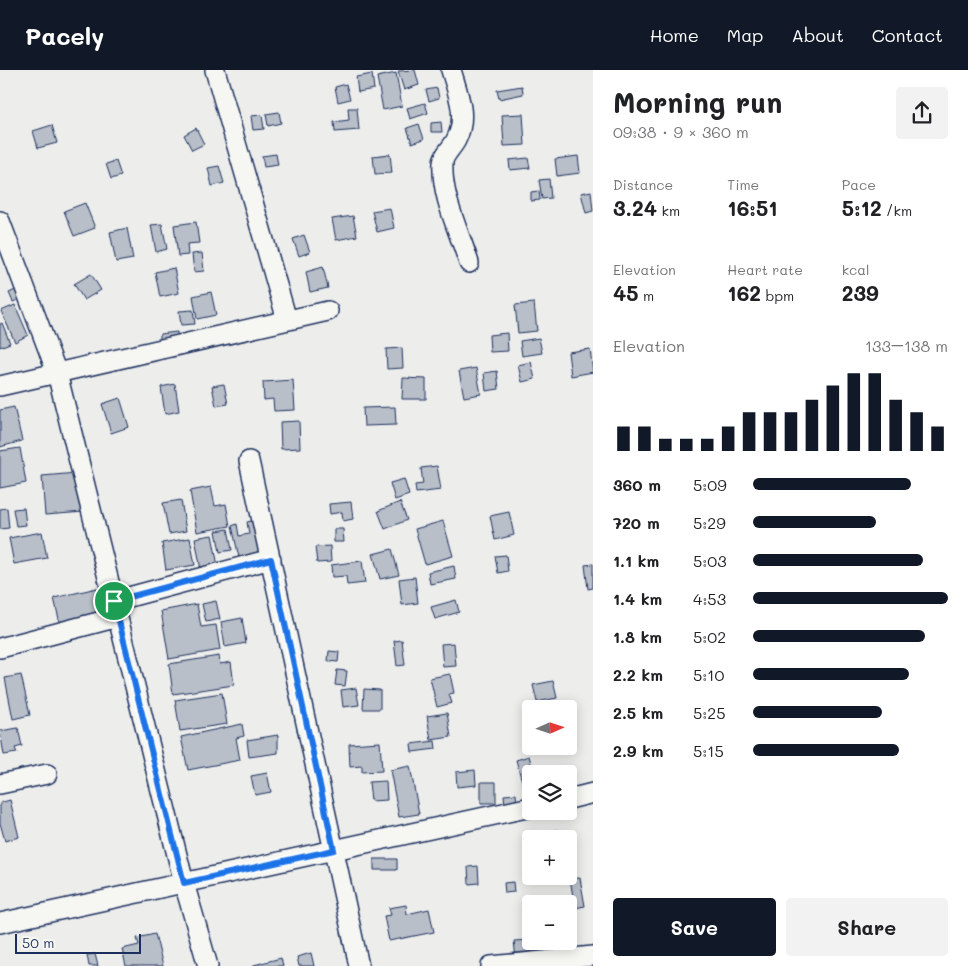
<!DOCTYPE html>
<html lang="en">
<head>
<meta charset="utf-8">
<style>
  :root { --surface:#fff; --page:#f2f2f2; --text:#202124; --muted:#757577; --accent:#111827 }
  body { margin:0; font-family:Mali,sans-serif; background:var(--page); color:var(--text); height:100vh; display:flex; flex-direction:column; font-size:19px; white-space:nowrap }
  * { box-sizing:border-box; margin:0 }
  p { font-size:16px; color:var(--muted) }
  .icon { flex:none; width:28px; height:28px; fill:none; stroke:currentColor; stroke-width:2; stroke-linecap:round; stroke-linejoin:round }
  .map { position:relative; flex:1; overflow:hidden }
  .sheet { display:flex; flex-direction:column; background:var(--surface); width:375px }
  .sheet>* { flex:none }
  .needle { width:32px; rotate:87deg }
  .fabs { position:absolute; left:522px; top:630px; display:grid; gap:10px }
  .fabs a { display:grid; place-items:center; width:55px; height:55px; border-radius:5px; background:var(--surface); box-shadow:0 2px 12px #0003; font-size:25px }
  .scale { position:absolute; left:15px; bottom:12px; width:126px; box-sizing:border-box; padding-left:5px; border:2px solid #1b2f5e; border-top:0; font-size:14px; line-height:18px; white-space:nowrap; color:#1b2f5e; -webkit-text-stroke:4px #f6f6f2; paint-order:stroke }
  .pin { position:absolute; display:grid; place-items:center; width:42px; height:42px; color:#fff; margin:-21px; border:2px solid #fff; border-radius:50%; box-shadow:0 1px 5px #0007 }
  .round { display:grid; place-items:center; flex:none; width:52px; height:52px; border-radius:5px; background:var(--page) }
  .summary { display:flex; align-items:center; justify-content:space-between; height:85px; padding:0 20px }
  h1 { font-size:28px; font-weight:700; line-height:38px }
  .metrics { display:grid; grid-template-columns:repeat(3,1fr); gap:8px; height:85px; padding:5px 20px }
  .metrics div { display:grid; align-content:center }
  .metrics b { font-size:21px; font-weight:700 }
  .metrics small { font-size:14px; font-weight:400 }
  .metrics p { font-size:14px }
  .chart { height:140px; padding:10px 20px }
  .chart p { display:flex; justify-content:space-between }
  .chart svg { width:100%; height:90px; margin-top:5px; stroke:var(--accent); stroke-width:6 }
  .button { display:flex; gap:10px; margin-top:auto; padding:10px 20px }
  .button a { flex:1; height:58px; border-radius:5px; background:var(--accent); color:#fff; font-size:20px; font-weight:700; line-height:58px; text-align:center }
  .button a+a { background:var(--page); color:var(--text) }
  ul { padding:0 20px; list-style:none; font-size:16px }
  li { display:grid; grid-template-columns:80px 60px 1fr; align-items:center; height:38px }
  li i { height:12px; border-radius:6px; background:var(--accent) }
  header { display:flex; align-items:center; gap:30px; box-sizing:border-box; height:70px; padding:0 25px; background:var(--accent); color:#fff }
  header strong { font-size:24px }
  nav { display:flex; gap:28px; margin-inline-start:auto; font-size:18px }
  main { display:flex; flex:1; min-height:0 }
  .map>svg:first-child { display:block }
  .building { fill:#b9bfc8; stroke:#1b2f5e }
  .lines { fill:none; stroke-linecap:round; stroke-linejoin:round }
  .minor-casing { stroke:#1b2f5e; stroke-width:22 }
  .minor { stroke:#f6f6f2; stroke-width:19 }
  .route-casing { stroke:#fff; stroke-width:10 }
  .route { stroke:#1a73e8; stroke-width:6 }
</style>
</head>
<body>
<header>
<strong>Pacely</strong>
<nav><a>Home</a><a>Map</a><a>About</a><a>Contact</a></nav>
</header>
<main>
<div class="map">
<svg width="593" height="896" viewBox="0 0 593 896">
  <rect width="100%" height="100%" fill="#edeeec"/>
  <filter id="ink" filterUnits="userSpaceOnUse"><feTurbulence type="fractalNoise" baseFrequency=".02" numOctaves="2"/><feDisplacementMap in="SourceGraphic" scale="10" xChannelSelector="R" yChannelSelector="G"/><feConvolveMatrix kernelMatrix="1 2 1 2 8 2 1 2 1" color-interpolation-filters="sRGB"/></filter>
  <g filter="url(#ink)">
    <!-- building -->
    <path class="building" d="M415,0L419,15L404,20L398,1Z
      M396,3L402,36L383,40L377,7Z
      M372,4L374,19L358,22L356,7Z
      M346,14L350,29L338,32L335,17Z
      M522,16L523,24L499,29L497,20Z
      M437,18L439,28L429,31L426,20Z
      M425,33L428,43L410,49L407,38Z
      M348,38H357L359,60L335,62L334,52L349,50Z
      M279,42L281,53L268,56L266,44Z
      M523,44L525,75L504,76L502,45Z
      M262,45L264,59L253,60L251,46Z
      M441,52L442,62H431V53Z
      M419,54L424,69L412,73L407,58Z
      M52,55L57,73L38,78L33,61Z
      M196,58L204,74L192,80L184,65Z
      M276,84L278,95L264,97L262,86Z
      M390,84L392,103L375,104L373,86Z
      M578,86L580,103L557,106L555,89Z
      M528,88L530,98L510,100L509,90Z
      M116,91L121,106L111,109L106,94Z
      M219,96L224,113L212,116L208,98Z
      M549,109L551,128L542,129L539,110Z
      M539,121L540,130L531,131V122Z
      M591,121L593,141L586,143L581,123Z
      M85,133L95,158L74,166L64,141Z
      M390,138L394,158L377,162L372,141Z
      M353,146L357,166L336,170L332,149Z
      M196,152L199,173L187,174L188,185L178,186L174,155Z
      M162,154L167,179L156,182L151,155Z
      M127,158L133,189L116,192L110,162Z
      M304,165L310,182L299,186L293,169Z
      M202,183L204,201L194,202L192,184Z
      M323,197L328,218L310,222L306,202Z
      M174,198L179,223L160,227L155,202Z
      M91,204L101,220L84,230L74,214Z
      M22,217L26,226L13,232L9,223Z
      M211,222L216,245L197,249L193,226Z
      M534,233L537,261L518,263L515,235Z
      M15,235L28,265L15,272L1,241Z
      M193,240L195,254L181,255L179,241Z
      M2,253L10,273L0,277V254Z
      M177,262L178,271L160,273V264Z
      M507,263L508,281L490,282L489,265Z
      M539,268L542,283L522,286L520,271Z
      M402,278L403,298L387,299L386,279Z
      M590,279L593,302L571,306L568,282Z
      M531,292L535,309L522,312L518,295Z
      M476,298L481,324L464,327L459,301Z
      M497,301L499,319L486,321L484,303Z
      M403,308L426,309V329H402Z
      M293,310L295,340L274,341L273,329L264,330L263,312Z
      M175,314L179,341L165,344L161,317Z
      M224,314L228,334L216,336L212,316Z
      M120,328L129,357L111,363L102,334Z
      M14,337L22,371L0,377V340Z
      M395,337L396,355L364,356L363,338Z
      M299,351L300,378L281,379L280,352Z
      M20,378L26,413L0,418V381Z
      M437,396L441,420L416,423L415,415L423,414L421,398Z
      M77,403L84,442L45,445L42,406Z
      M404,409L409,425L395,430L390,413Z
      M211,417L215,436L226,434L230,456L197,462L190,421Z
      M181,430L186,461L169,464L163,433Z
      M351,432L353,449L343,451L342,442L330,444L329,434Z
      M400,432L407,450L385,459L378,441Z
      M7,438L9,458L0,459V439Z
      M24,438L26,455L16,456L13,439Z
      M509,442L514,465L495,470L490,446Z
      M261,449L269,486L240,492L232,456L237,454L239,466L249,464L247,452Z
      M443,451L453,486L425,494L415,459Z
      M228,459L232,480L220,482L216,461Z
      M334,459H343L344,472H334Z
      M42,462L47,488L14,494L9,468Z
      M212,465L218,496L201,500L195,468Z
      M190,468L195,495L166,500L162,473Z
      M330,476L331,492L317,493L315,477Z
      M392,479L399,505L380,509L373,484Z
      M506,485L508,501L498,503L495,486Z
      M362,491L365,513L347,515L346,506L332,507L331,495Z
      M593,494V518L588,519L585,495Z
      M454,496L456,509L430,514L428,502Z
      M415,507L418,533L402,535L399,509Z
      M97,518L105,552L62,562L54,528Z
      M456,530L459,542L435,549L431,537Z
      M216,531L220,549L206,552L202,534Z
      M197,534L201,557L216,555L220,580L169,589L161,541Z
      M242,548L246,573L225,577L221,552Z
      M402,570L405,595L397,596L394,571Z
      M454,573L456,596L443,597L441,574Z
      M329,581L339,582L338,592L328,591Z
      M219,586L220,594L231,592L234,615L173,624L169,594Z
      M337,600L347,601L345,616L335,615Z
      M450,604L454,623L449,624L452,633L437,637L430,608Z
      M21,605L30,645L13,649L5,608Z
      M553,611L557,628L537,632L533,615Z
      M356,618L359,635L343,637L341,620Z
      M364,619L380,620V639H363Z
      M222,623L227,654L180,661L175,630Z
      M447,643L451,667L431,670L427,646Z
      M242,654L244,666L236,668L240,690L188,700L181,667Z
      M18,658L22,676L15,678L17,683L4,685L0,661Z
      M278,665V683L249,687L247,670Z
      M435,671L436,679L412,682L411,674Z
      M380,672L382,701L362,702V696L350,697L349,674Z
      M529,686L534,704H531V713L523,715L516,690Z
      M410,696L419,744L399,747L390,700Z
      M475,700L476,715L457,717L456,702Z
      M267,703L271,722L255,725L251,706Z
      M386,711L387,730L371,731L369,712Z
      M481,712H496V733H481Z
      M516,724L517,735L505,736L504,725Z
      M10,730L19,767L5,771L0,753V733Z
      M559,760L560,769H549L548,761Z
      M569,769H575V780H569Z
      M374,789H397V800H374Z
      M478,796L479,813L469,814L468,797Z
      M580,808L585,836L575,838L570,809Z
      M513,812L514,822L505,823L504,813Z
      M406,835L407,844L429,839L434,862L389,871L384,846L391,845L389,838Z
      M155,864L163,896H126L122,879L139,875L137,868Z
      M530,870L532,886L516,888L514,871Z
      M311,883L314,896H299L297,887Z
      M95,884L98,896H89L87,885Z
      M281,888L283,896H254V895Z"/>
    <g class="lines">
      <defs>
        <path id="minor" d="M215,0L287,250
          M451,0C458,24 468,47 456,70C452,78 443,85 443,93C441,126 459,161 469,193
          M0,151L57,303L184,813L208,896
          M0,316L328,241
          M249,391L359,896
          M114,531L271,489
          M0,578L118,547
          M0,714L47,704
          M569,729L593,723
          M0,853L531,737
          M491,896L593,886"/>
      </defs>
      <!-- minor casing -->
      <use href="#minor" class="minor-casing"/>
      <!-- minor -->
      <use href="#minor" class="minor"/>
    </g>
  </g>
  <g class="lines" filter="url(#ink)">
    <defs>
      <path id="route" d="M271,489L334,780L184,813L114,531Z"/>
    </defs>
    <!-- route casing -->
    <use href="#route" class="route-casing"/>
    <!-- route -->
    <use href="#route" class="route"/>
  </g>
</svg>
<div class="fabs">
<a><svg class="needle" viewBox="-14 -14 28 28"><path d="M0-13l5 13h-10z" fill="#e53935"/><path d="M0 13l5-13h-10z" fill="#757577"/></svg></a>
<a><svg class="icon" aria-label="layers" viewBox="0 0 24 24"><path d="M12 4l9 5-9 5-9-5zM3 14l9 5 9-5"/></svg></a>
<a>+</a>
<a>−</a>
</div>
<div class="scale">50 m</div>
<div class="pin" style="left:114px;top:531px;background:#1e9e55"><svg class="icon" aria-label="arrive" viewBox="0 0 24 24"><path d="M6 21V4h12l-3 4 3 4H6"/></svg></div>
</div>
<section class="sheet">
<div class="summary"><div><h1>Morning run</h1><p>09:38 · 9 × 360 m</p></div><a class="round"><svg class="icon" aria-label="share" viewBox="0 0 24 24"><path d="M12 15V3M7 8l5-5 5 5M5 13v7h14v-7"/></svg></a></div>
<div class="metrics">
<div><p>Distance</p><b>3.24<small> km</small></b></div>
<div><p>Time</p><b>16:51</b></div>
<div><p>Pace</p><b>5:12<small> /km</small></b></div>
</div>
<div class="metrics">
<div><p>Elevation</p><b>45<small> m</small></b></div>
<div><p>Heart rate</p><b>162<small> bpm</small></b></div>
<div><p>kcal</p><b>239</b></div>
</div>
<div class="chart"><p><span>Elevation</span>133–138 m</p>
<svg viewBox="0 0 160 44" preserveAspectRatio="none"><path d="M5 44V32M15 44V32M25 44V38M35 44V38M45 44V38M55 44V32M65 44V25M75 44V25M85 44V25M95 44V19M105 44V12M115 44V6M125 44V6M135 44V19M145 44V25M155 44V32"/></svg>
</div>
<ul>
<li><b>360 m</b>5:09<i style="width:81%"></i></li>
<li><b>720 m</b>5:29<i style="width:63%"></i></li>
<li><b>1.1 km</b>5:03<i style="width:87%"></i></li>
<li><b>1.4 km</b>4:53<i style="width:100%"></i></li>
<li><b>1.8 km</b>5:02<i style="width:88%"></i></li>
<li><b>2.2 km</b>5:10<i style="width:80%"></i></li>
<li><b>2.5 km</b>5:25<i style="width:66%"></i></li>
<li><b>2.9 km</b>5:15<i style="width:75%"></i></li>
</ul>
<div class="button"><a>Save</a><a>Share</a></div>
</section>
</main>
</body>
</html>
